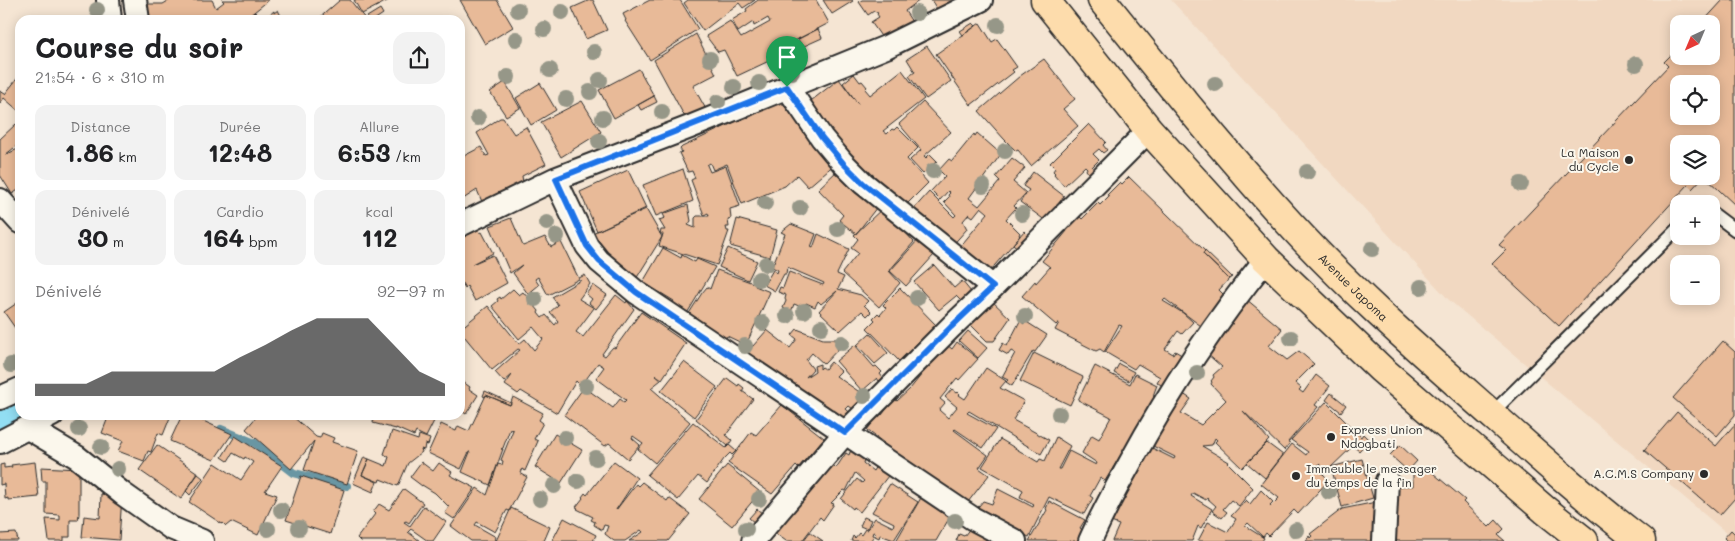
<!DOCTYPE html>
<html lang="fr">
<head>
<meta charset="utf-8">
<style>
  :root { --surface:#fff; --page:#f2f2f2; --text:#202124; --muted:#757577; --accent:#2b2b2b }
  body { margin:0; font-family:Mali,sans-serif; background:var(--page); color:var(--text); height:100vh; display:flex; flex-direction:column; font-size:19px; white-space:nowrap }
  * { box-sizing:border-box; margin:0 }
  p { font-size:16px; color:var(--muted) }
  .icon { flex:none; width:28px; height:28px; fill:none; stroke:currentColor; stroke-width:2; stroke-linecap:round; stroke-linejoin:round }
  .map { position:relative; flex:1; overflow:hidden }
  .side { position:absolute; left:15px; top:15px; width:450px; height:405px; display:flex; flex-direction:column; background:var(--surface); border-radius:15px; box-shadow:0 2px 12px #0003 }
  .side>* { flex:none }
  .needle { width:32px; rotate:224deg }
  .tools { position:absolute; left:1670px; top:15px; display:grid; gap:10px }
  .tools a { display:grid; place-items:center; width:50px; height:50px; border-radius:10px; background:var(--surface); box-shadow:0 2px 12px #0003; font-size:25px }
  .pin { position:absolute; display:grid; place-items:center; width:42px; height:42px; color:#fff; margin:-51px -21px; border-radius:50% 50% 50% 0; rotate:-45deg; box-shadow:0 0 5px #0007 }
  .pin .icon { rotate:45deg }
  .round { display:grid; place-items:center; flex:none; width:52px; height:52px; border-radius:15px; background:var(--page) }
  .overview { display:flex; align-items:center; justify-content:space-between; height:85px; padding:0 20px }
  h1 { font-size:28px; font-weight:700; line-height:38px }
  .stats { display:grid; grid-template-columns:repeat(3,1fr); gap:8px; height:85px; padding:5px 20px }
  .stats div { display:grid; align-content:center; border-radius:12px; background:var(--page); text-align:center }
  .stats b { font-size:25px; font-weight:700 }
  .stats small { font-size:14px; font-weight:400 }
  .stats p { font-size:14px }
  .chart { height:140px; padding:10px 20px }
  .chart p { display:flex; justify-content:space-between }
  .chart svg { width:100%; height:90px; margin-top:5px; fill:var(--accent); opacity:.7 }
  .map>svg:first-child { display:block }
  .built { fill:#f1d8c1; fill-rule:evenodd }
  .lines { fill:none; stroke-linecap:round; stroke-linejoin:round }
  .stream { stroke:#6996a3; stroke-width:8 }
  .canal { stroke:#92def3; stroke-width:26 }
  .building { fill:#e8ba98; stroke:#2b2b2b; fill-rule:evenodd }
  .lane-casing { stroke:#2b2b2b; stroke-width:15 }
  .street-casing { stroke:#2b2b2b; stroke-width:26 }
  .primary-casing { stroke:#2b2b2b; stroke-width:31 }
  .lane { stroke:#fbf7ec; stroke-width:11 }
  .street { stroke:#fbf7ec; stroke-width:22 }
  .primary { stroke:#fddcac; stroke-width:28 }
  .tree { fill:#969788 }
  .route-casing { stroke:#fff; stroke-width:10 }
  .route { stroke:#1a73e8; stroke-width:6 }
  .poi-dot { fill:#2b2b2b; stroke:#fbf7ec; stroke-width:2 }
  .labels { text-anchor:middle; stroke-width:4; stroke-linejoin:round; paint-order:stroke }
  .poi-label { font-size:12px; fill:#2b2b2b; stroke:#fbf7ec; text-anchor:end }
  .street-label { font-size:12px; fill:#2b2b2b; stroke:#fbf7ec }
</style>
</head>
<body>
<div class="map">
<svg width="1735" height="541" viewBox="0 0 1735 541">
  <rect width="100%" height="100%" fill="#f5e5d3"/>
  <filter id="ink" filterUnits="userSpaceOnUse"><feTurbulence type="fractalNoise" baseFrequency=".02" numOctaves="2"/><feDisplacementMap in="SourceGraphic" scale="10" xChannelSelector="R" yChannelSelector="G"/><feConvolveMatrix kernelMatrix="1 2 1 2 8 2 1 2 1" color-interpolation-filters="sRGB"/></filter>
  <g filter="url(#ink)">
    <!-- built -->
    <path class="built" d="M1171,0H1735V540L1449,300ZM1679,24H1711V56H1679ZM1679,84H1711V116H1679ZM1679,144H1711V176H1679ZM1679,204H1711V236H1679ZM1679,264H1711V296H1679Z"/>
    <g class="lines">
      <!-- stream -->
      <path class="stream" d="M221,429L255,443L294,473L347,486"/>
      <!-- canal -->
      <path class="canal" d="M0,424L22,415"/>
    </g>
    <!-- building -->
    <path class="building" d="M170,0H212L216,8L224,2L222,0H269L244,20H146L144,17L147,4H163Z
      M340,0H350L366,20H317Z
      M354,0H389L362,14Z
      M460,0H497L513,27L485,44Z
      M590,0H593L607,30L586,39L572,8Z
      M650,0H680L698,29L650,60L625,21L626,20L623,14Z
      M688,0H755L743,8L739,3L703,31L684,3Z
      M758,0H816L829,23L783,47L786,53L737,76L724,50L718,52L706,36L730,21L741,38L770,22L768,18L754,26L753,22L738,32L732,20L747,11L746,9Z
      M823,0H852L853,1L832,14Z
      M862,0H920L905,11L914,25L885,42L871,22L879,17L877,14L878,13L874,11L868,15L859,2Z
      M931,0H955L939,12Z
      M1723,0H1735V205L1704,176L1692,189L1688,185L1559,326L1492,264L1506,250L1499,245L1668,66L1664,62L1679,47V56H1711V24H1701ZM1679,84H1711V116H1679ZM1679,144H1711V176H1679Z
      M380,9L383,14L374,20H369L367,17Z
      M278,10L283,20H263L274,11V13Z
      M255,12L261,20H245Z
      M973,23L976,26L963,35L960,31Z
      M980,23L992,42L997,39L1017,67L1012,70L1014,72L971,105L936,54Z
      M818,29L822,38L802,47L798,39Z
      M696,34L716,74L693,86L707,111L687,121L654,60Z
      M927,46L951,81L926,99L909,76L915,72L907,59Z
      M1044,59L1075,99L1063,109L1078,126L1031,166L1018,150L1016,151L1004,139L979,111L1020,76Z
      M639,69L654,96L614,118L599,90Z
      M902,70L924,99L883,131L887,134L892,129L894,130L897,127L918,148L907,159L928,183L905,206L882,183L879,186L841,147L807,104L839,79L858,104L843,83L854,74L860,82L862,81L867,87L865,89L870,95Z
      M20,75V112L4,98L0,103V91L5,94Z
      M505,82L520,108L506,116L490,92Z
      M540,83L556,110L531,125L516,98Z
      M654,96L657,102L641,110L638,105Z
      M582,101L601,132L561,157L541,122Z
      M780,101L800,125H799L802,130L804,129L836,163L808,187L797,175L785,186L742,204L727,164L713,170L710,163L707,165L710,172L726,166L740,206L730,209L731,219L728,220L729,227H726L727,231H729L717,265L659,246L663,234H660L661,230H665L659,220L665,218L663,214L688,205L691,221L688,225L695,228V218L697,216H709L708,213L704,215L691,180L695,178L692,171L688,172L679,153L682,152L680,149L682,147L747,116L748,118Z
      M923,102L951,132L924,156L926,158L930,154L937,161L923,174L910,160L921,150L899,124Z
      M500,118H503L514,134L526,127L546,164L522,176L523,182L483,204L477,190L460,201V168L462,167L460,158L481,147L486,156L489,155L477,133Z
      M16,124L20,129V137L16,140L19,144L5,155L20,148V189L12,194L0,175V139Z
      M1089,124L1106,142L1103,145L1107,150L1103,153L1099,149L1093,154L1099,160L1092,167L1095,170L1090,175L1086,170L1087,168L1085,166L1064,186L1054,174L1055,173L1053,171L1055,168L1050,163Z
      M977,133L1001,154L969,198L979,206L1000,181L996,177L1012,158L1025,168L1013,182L1026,193L1014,206L1016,208L1006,219L1020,233L1019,235L1020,236L988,273L958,249L988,213L981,207L973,217L969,214L963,221L967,229L950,248L912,211L929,192L954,217L956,215L944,202L949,197L948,195L950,193L948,191L940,200L931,191L945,176L939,170L949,159L952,161L974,134L975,136Z
      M683,169L693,201L656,216L643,185Z
      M839,169L877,207L856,234L839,220L843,215L818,189Z
      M628,170L646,208L597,231L580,192Z
      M1033,172L1064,196L1046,221L1020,202L1029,190L1023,186Z
      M1129,177L1205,251L1203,254L1229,279L1219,290L1226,297L1201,326L1165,299L1163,301L1183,313L1193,322L1182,334L1178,331L1165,349L1173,354L1175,351L1185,357L1166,389L1157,382L1160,377L1138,364L1134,369L1105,352L1122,326L1119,325L1104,352L1100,349L1096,351L1055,330L1059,323H1058L1056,325L1022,296L1035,281L1036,283L1050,267L1042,261L1067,231L1064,227L1076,213L1082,219L1098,203L1100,205L1109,196L1107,195L1120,182L1122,184Z
      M883,208L914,242L889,271L900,283L879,307L842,273L858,253L851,248L858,239L854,235Z
      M646,209L662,237L636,279L604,251L588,235Z
      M511,218L523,246L545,237L551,247L561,242L579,279L548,295L538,277L535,279L539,285L528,294L513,273L522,265L510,273L490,226Z
      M737,219L777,230L770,257L730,246Z
      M791,224L816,234L811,247L813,248L818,234L849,249L837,274L844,277L838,289L861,295L868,301L864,305L871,312L867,316L862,311L840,331L819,311L837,291L821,304L818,301L815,307L806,303L804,308L794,304L791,312L783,308L786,301L785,299L786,295L778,292L780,287L783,288L789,272L823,285L824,283L787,267L786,274H784L775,291L764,285L773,270L777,273L778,270L772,267L785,234L781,232Z
      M479,229L480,233L482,232L493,253L472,264L493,255L507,283L475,301L467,286L465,288L460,280V236L466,233L467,235Z
      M1024,231L1033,240L1022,252L1013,244Z
      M918,240L936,247L931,252L934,255L906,286L890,271Z
      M663,248L681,258L682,255L695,262L697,259L715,267L686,315L670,306L674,301L643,282Z
      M728,248L757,261L748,280L719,267Z
      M1205,251L1232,277L1229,279L1203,254Z
      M934,265L954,288L962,281L971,292L961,301L956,296L939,310L914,282Z
      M717,270L756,284L755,286L770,292L746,345L727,336L724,341L695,326L698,320L688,315L702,293L707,287L710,289Z
      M585,275L590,284L579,299L594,308L576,332L583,337L616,295L626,303L627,301L634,309L602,354L605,356L613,347L615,348L641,312L686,343L662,379L656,375V376L661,380L651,388L690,422L655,463L638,449L643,443L633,436L632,438L640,445L628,459L609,443L605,446L564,415L584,387L613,408L620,399L624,402L626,400L596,378L604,367L598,363L581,386L576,381L557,413L521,391L518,394L505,385L512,375L504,382L495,372L520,350L518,349L492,370L460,331V329L488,306L519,344L525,339L534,350L543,339L533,327L519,339L492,306L498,301L497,299L500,297L501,299L513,289L519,295L523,292L539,311L538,313L542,318L546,315L555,325L558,321L550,312L558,305L552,297L581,280L579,278Z
      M593,285L607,295L596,309L589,303L592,299L586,294Z
      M900,288L937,326L899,361L867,328L875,320L873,318L878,313L880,315L886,308L883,305Z
      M1246,299L1282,329L1269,346L1287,360L1299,351L1314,364L1295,383L1301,388L1299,390L1303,393L1316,375L1330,386L1315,405L1318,407L1288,442L1290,443L1284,450L1243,411L1269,440L1242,468L1215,442L1217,440L1215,438L1212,445L1202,446L1229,462L1228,463L1253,488L1239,506L1231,500L1223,509L1227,512L1222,518L1212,511L1216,506L1207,498L1206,500L1193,493L1191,496L1212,509L1201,528L1198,526L1192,541H1112L1119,525L1111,522L1115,517L1148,446L1174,459L1175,457L1149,444L1180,392L1191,399L1181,413L1201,425L1226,400L1211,384L1212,382L1211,381L1214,377L1213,375L1222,367L1206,353Z
      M991,300L1010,318L994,341H987L969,323Z
      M20,301V335L4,312Z
      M1020,321L1024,324L1025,321L1047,335L1035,352L1033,351L1012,386L1006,382L1008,380L1002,377L1015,353L1011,351L1008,355L999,350L1003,343L1007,346Z
      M797,329L823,339H836L837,342H841L842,345L824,364L812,353L806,360L813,369L806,377L815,371L814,366L820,364V369L822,367L825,369L831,362L841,371L836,376L861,393L859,395L862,400L853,409L849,406L846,409L855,417L847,424L746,354L767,330L790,348L797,339L792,335Z
      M968,331L987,348L978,358L959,341Z
      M870,333L888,353L875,364L857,345Z
      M1723,341L1735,352V415L1717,436L1673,398Z
      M957,342L978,359L959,380L957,378L940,399L945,403L939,410L948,418L957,407L945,397L952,389L957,393L958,392L960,394L959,395L965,399L986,368L1006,381L1000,388L1024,401L1013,420L1049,440L1041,454L969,411L967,413L996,429L983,448L955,429L954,430L988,455L979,468L989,475L968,502L877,452L884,443L867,430L880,413L882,415L888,407L885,405L892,397L897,401L910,389L946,344L952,349Z
      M855,345L874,367L876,366L882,372L880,374L883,378L879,381L877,378L862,391L836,361Z
      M1034,353L1083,377L1070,405L1020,381Z
      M684,362L717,387L694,417L661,391Z
      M1119,364L1134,372L1129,381L1114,373Z
      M1095,366L1130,384L1135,374L1157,385L1153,396L1155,397L1138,431L1136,430L1105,481L1100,478L1090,496L1093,498L1084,514L1049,497L1029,537L975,511L983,501L992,504L998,489L1033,507L1034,504L1020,497L1023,490L982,467L1000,439L1038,462L1040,459L1045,461L1056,437L1070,446L1058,469H1060L1069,451L1096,465L1097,463L1082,453L1092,435L1099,439L1111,417L1078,400Z
      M727,378L738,386L739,384L744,388L742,391L753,399L726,435L732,440L728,446L696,419Z
      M460,380L470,387L469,389L478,395L466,414L460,410Z
      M485,391L511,403L510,405L486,395L485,397L483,396Z
      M1331,393L1346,405L1341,412L1326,400Z
      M486,395L510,405L513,397L543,413L539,420L543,423L534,439L538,441L525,471L522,469L520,473L527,477L509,511L507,510L495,532L477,522L475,525L496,537L494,541H471L451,526L477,488L487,495L498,464L502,465L503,461L501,460L513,430L510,429L503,448L501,449H503L490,485L462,472L470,452H469L461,469L428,453L441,424L456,431L458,426L469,431Z
      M1326,402L1361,437L1363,434L1369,440L1359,451L1353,446L1327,471L1319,464L1316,467L1329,480L1298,514L1294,510L1269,536L1266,533L1263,537L1248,523L1245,526L1264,538L1262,541H1198L1208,522L1228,532L1236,519L1231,516L1246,500L1250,504L1261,490L1273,502L1270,505L1271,506L1279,498L1261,484L1292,444L1306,455L1308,452L1291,440Z
      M782,405L824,438L798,468L796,466L772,494L728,463L751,432L756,435Z
      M1677,412L1716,446L1735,424V498L1720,515L1644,450Z
      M109,415H171L163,435L158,433L151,452L148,451L144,461L118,451L123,441L102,433Z
      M182,415H190L232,434L214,460L170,441Z
      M258,415H291L316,437L320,438L322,433L334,438L332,442L358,451L347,484L304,470L314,441L291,469L246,429Z
      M374,415H437L426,437L416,432L414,436L396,428V429L373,423Z
      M693,422L726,448L729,445L736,451L732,455L730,453L724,459L707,483L698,476L678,500L647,475Z
      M392,431L418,440L419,435L430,439L428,445L425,444L424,450L421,449L422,452L408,463L398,486L380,479L379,482L362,475L369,459L386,466L389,457L384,454Z
      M555,434L582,450L561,483L535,467Z
      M235,436L282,466L265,491L277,495L258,535L231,522L226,526L223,523L222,524L189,502L215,463L241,480L253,462L245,457L244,459L233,453L228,461L222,457Z
      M1267,443L1283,455L1265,478L1247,463Z
      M157,445L198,473L181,499L139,470Z
      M1400,445L1417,461L1408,471L1390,455Z
      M855,450L865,456L863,463L873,471L876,466L888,476L860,512L854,507L853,509L841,499L857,479L862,483L864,481L855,473L846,491L844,490L831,503L834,504L823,520L820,517L802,541H786L775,533L812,483L815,486L833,465L836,468L846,453L849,455L850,452Z
      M364,457L369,459L362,475L377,482L373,492L353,483Z
      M1362,459L1373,498L1342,507L1331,467Z
      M614,461L637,478L616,510L636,484L638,486L642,482L667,501L669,498L690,514L668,541H629L643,532L641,530L625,541H614L605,534L608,526L604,525L602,530L594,525L595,522L591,520L593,517L577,509L578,508L576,507L583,498L582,497L585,493L587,495Z
      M35,462L39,497L8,500V498L5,499L4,484L0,485V465L4,464V468L12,467L11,465Z
      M421,462L433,471L439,463L452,472L450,475L475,488L454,519L445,513L449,507L435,493L422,485V486L410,477Z
      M727,465L760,492L732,526L699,499Z
      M41,467L79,469V514L78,520H70V537H64V541H49L46,519L60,520V515L46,514V481H42Z
      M1427,468L1465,500L1463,502L1489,527L1496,520L1504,529L1498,535L1505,541H1397L1394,535V486H1413V474Z
      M198,474L203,478L190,495L186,491Z
      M301,476L344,490L330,534L286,520Z
      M890,484L918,502L894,540L880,535L879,538L875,536L876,533L873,532L872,535L874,536L870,541H851L853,536L855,538L859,533L861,535L865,529L867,530L875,518L893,527L894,523L872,512Z
      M404,489L423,503L409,523L406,521L404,522L410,526L424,506L446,522L433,541H428L411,529L408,532L420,541H360L357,538L375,514L373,512L379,504L389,510Z
      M101,494L122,496L119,540L82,537L84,516L100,518Z
      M922,496L951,515L936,541H896Z
      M1049,501L1085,520L1080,528L1084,531L1079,541H1029L1047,510L1046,509Z
      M1381,501L1375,541H1306L1309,536L1310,538L1312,536L1310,534L1342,509Z
      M511,508L550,527L544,541H496Z
      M757,509L763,514L755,523L749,518Z
      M864,517L871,520L867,529L860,526Z
      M564,518L596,535L593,541H552Z
      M971,527L991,541H956L959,534L964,536Z
      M1731,530L1735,534V541H1727L1724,538Z
      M810,532L823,541H803Z
      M16,533L18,541H0V534Z"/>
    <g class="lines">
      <defs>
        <path id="lane" d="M1711,212L1735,230
          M1491,414L1679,227"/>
        <path id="street" d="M108,0L110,20
          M135,0L138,20
          M787,87L822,138L843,163L863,183L993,287
          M555,179L587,246L599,261L636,292L972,518L1015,541
          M0,200L20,222
          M460,225L555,179L690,127L886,47L981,0
          M0,398L20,389
          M28,428L77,457L123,494L171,528L202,541
          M0,442L52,415
          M753,541L845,433L951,327L993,287L1149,130
          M1090,541C1102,514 1116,488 1130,463C1170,390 1214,323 1266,259
          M1384,541L1387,481"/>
        <g id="primary">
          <path d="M1045,0L1149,130L1266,259L1381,369L1545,510L1584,541"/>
          <path id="s1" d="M1102,0C1163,76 1224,152 1290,224C1354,294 1426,356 1497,419C1544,461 1591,503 1641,541"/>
        </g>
      </defs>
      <!-- lane casing -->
      <use href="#lane" class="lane-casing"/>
      <!-- street casing -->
      <use href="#street" class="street-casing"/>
      <!-- primary casing -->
      <use href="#primary" class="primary-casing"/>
      <!-- lane -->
      <use href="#lane" class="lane"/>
      <!-- street -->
      <use href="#street" class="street"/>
      <!-- primary -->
      <use href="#primary" class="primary"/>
    </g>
    <!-- trees -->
    <g class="tree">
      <circle cx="97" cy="10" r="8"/>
      <circle cx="518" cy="10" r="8"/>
      <circle cx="562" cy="12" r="8"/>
      <circle cx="917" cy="13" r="8"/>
      <circle cx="998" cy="25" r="8"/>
      <circle cx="544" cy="29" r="8"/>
      <circle cx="516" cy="39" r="8"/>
      <circle cx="594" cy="52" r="8"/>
      <circle cx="710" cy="59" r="8"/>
      <circle cx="1636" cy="64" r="8"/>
      <circle cx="550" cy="70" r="8"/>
      <circle cx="792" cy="72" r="8"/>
      <circle cx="508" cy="77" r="8"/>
      <circle cx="600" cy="80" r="8"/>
      <circle cx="759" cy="83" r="8"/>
      <circle cx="1215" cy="84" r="8"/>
      <circle cx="734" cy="87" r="8"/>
      <circle cx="590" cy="92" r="8"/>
      <circle cx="566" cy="99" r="8"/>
      <circle cx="718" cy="102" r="8"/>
      <circle cx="662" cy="112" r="8"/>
      <circle cx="478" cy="118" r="8"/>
      <circle cx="603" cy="118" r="8"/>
      <circle cx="599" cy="141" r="8"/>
      <circle cx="1005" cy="151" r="8"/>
      <circle cx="933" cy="171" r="8"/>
      <circle cx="1307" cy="172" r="8"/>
      <circle cx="1521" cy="184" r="8"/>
      <circle cx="983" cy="186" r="8"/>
      <circle cx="765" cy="203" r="8"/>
      <circle cx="800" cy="208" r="8"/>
      <circle cx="1022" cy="214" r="8"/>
      <circle cx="547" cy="223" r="8"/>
      <circle cx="838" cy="229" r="8"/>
      <circle cx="557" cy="236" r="8"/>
      <circle cx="1372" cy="249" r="8"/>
      <circle cx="766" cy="264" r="8"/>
      <circle cx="759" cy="279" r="8"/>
      <circle cx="1421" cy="287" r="8"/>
      <circle cx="917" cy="298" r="8"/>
      <circle cx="535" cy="299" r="8"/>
      <circle cx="804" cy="311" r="8"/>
      <circle cx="787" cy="316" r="8"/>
      <circle cx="1025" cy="316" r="8"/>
      <circle cx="763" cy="323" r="8"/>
      <circle cx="821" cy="327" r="8"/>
      <circle cx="1291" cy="338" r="8"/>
      <circle cx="842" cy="343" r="8"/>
      <circle cx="745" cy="346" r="8"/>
      <circle cx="11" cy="365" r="8"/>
      <circle cx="1197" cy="373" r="8"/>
      <circle cx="586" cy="386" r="8"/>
      <circle cx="864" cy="396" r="8"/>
      <circle cx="1059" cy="414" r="8"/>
      <circle cx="79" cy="429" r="8"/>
      <circle cx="565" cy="438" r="8"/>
      <circle cx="101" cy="447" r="8"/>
      <circle cx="596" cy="458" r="8"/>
      <circle cx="118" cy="469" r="8"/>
      <circle cx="578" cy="481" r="8"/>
      <circle cx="554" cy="486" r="8"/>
      <circle cx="1329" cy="492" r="8"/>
      <circle cx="540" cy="499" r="8"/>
      <circle cx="759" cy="499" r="8"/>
      <circle cx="281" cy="510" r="8"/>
      <circle cx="955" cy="521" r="8"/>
      <circle cx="299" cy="528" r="8"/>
      <circle cx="268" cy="529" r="8"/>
      <circle cx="746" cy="529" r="8"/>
      <circle cx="1296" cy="530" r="8"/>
    </g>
  </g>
  <g class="lines" filter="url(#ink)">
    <defs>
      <path id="route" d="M787,87L822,138L843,163L863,183L993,287L951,327L845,433L636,292L599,261L587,246L556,179Z"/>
    </defs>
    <!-- route casing -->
    <use href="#route" class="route-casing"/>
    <!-- route -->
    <use href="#route" class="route"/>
  </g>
  <!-- markers -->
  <g class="poi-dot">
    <circle cx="1629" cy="160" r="5"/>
    <circle cx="1331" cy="437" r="5"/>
    <circle cx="1704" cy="474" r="5"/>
    <circle cx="1296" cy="476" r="5"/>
  </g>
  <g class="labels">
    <!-- poi labels -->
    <g class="poi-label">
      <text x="1619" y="157">La Maison<tspan x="1619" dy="14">du Cycle</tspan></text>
      <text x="1341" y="434" text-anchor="start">Express Union<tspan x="1341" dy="14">Ndogbati</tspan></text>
      <text x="1306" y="473" text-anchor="start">Immeuble le messager<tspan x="1306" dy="14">du temps de la fin</tspan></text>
      <text x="1694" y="478">A.C.M.S Company</text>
    </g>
    <!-- street labels -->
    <g class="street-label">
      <text dy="4" stroke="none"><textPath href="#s1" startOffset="382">Avenue Japoma</textPath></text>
    </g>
  </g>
</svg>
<div class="tools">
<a><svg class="needle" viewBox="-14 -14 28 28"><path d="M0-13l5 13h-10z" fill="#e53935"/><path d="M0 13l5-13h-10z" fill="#757577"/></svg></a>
<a><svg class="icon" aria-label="locate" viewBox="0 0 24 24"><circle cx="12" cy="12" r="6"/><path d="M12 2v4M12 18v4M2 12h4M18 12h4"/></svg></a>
<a><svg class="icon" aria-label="layers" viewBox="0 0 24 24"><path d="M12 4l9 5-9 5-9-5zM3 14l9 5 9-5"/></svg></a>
<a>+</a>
<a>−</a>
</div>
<div class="pin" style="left:787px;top:87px;background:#1e9e55"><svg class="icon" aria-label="arrive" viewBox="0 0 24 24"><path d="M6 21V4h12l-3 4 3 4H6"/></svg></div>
<section class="side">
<div class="overview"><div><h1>Course du soir</h1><p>21:54 · 6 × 310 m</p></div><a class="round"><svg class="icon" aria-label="share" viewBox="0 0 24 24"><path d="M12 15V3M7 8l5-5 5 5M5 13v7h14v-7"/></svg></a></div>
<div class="stats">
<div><p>Distance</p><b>1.86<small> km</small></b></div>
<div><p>Durée</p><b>12:48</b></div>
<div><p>Allure</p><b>6:53<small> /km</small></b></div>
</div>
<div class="stats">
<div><p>Dénivelé</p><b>30<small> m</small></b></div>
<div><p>Cardio</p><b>164<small> bpm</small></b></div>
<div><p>kcal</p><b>112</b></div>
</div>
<div class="chart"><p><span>Dénivelé</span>92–97 m</p>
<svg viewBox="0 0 160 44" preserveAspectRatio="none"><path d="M0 44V38L10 38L20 38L30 32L40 32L50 32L60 32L70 32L80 25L90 19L100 12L110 6L120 6L130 6L140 19L150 32L160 38V44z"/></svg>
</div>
</section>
</div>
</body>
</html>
